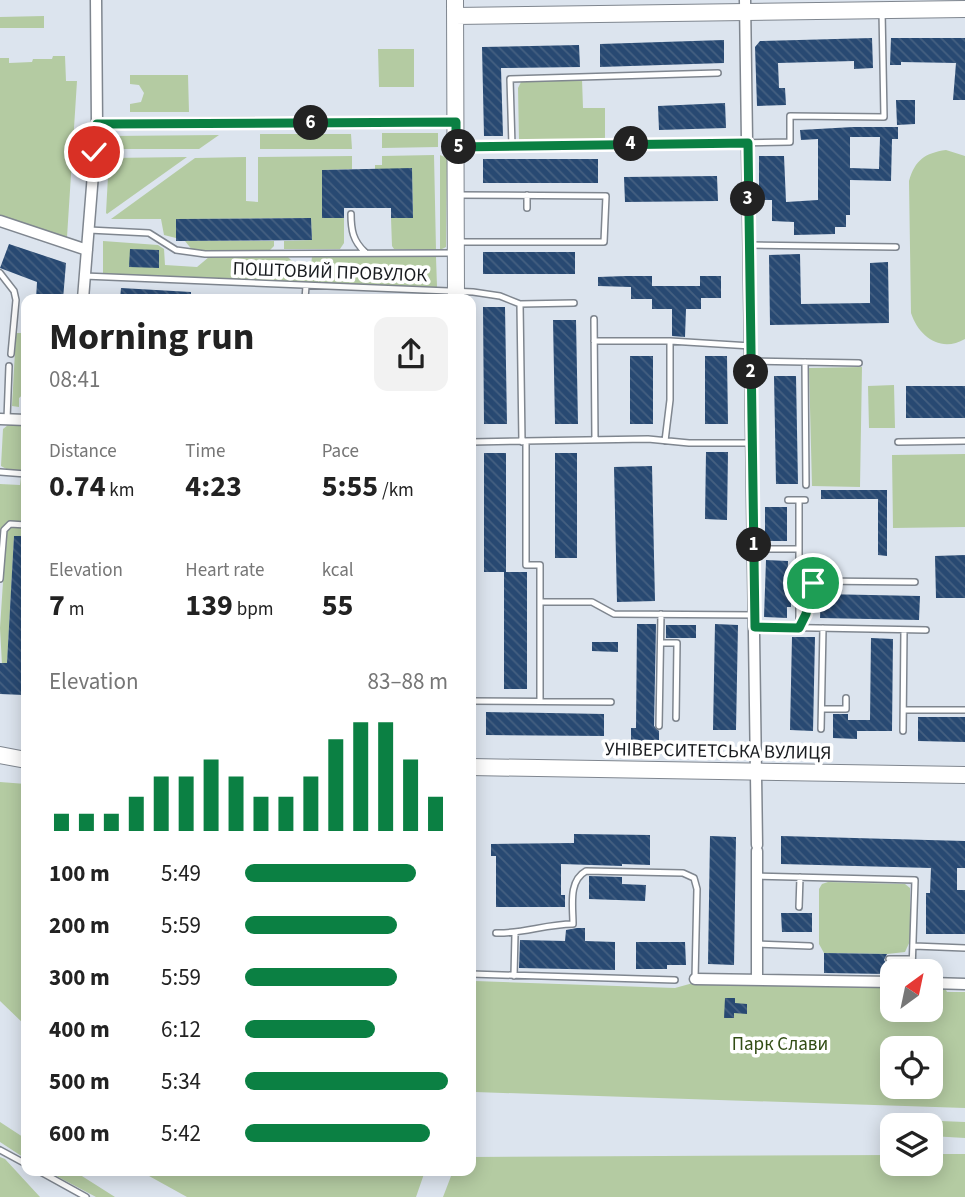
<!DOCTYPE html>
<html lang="en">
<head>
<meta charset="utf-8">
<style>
  :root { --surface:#fff; --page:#f2f2f2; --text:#222; --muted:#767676; --accent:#0b8043 }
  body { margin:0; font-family:"Source Sans 3",sans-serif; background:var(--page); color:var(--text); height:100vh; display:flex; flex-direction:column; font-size:26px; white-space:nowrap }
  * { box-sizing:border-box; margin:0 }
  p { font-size:23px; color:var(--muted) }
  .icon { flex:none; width:38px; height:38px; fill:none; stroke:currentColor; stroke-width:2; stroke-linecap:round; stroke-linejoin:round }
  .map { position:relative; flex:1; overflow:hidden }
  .sheet { position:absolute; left:21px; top:294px; width:455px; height:882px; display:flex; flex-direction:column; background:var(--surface); border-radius:14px; box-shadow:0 4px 18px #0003 }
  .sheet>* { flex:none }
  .needle { width:46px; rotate:33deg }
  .fabs { position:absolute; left:880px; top:959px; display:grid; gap:14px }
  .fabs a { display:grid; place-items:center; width:63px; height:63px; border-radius:14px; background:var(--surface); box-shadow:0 4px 18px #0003; font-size:35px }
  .pin { position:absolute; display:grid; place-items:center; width:60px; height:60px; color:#fff; margin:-30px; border:4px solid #fff; border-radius:50%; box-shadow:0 2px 7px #0007 }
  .km { position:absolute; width:35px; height:35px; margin:-18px; border-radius:50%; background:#222; color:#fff; font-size:19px; line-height:35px; text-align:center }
  .round { display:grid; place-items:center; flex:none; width:74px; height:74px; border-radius:14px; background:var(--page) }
  .headline { display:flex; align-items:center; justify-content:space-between; height:119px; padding:0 28px }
  h1 { font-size:38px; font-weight:700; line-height:52px }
  .stats { display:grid; grid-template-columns:repeat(3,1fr); gap:10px; height:119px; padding:7px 28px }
  .stats div { display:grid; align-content:center }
  .stats b { font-size:30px; font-weight:700 }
  .stats small { font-size:19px; font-weight:400 }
  .stats p { font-size:19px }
  .chart { height:196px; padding:14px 28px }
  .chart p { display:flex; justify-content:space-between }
  .chart svg { width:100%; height:126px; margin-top:7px; stroke:var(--accent); stroke-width:6 }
  ul { padding:0 28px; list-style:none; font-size:23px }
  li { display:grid; grid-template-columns:112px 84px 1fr; align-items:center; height:52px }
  li i { height:18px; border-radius:9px; background:var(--accent) }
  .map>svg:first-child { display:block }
  .green { fill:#b4cba2; fill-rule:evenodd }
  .building { fill:url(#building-back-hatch); fill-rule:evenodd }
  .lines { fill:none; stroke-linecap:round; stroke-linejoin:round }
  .lane-casing { stroke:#7f868f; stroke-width:8 }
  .street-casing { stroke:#7f868f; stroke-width:13 }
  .secondary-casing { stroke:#7f868f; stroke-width:18 }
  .lane { stroke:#fff; stroke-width:5 }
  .street { stroke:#fff; stroke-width:10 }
  .secondary { stroke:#fff; stroke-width:16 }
  .route-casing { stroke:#fff; stroke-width:14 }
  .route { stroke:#0b8043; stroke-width:9 }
  .labels { text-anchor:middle; stroke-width:7; stroke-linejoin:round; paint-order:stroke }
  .street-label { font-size:19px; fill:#181b1f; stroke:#fff }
  .park-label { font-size:19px; fill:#324d15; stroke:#fff }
</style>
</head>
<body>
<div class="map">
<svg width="965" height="1197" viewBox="0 0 965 1197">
  <defs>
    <pattern id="building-back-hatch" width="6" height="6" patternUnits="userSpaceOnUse" patternTransform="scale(1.75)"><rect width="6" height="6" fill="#284972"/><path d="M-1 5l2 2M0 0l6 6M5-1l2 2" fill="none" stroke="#456081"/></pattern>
  </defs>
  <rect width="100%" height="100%" fill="#dce4ee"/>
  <!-- green -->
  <path class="green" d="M44,16V28H0V17Z
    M378,49H414V87H379Z
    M53,56H65L66,81H77L67,237L0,216V58H9V63L32,62L33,59H52Z
    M130,75H188L189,112H130V104L141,102L144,93L139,85L130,84Z
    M582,79L583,108H605V142L526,143L519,140L518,88L522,80Z
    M382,133H438V147L382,148Z
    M260,134H351L352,149H260Z
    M219,135L199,149H109L110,136Z
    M946,150L965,156V339C941,353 919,337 911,313L909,181C915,160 925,153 946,150Z
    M434,155L436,250L394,249L392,246L391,218L413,217L412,169H375V165H382V156Z
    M440,155L447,158L446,247L440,250Z
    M352,156V169L322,170V218H344V243L340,249H284V241L312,240L311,218L176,219V238L164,235L161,219H111L195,158L246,157V201L258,202V157Z
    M187,157L107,214L106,213L109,158Z
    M103,241L158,245L164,249L165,265L197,267L209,257L287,256L298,267H311L312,256L436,257L437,287L103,274Z
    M185,241H274V246L269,251H193Z
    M16,333H26V355L24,359L26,392L19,398V407L12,406Z
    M862,367L860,487L812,486L809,368Z
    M894,385L895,428H869L868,386Z
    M8,425H26V470H8L1,466L3,429Z
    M965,454V527L893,528L892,455Z
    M26,476L24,499L26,500V521H8L0,531V484L20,485L21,477Z
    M11,527L26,528V536H14L7,665H2L0,628L6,536L7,531Z
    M0,782L26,784V1026L0,1001Z
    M828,882L905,884L910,888V941L905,952L887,954L824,953L819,944V889L822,884Z
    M475,981L675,988L693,983L892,987V1010H931V988H945L947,992H965V1108L475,1092ZM892,1048H931V1087H892Z
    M891,1119L965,1122V1138L931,1136V1125H892V1135H890Z
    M0,1122L26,1139V1159L0,1142Z
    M931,1154H965V1197H443L453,1171H471V1157L892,1155V1164H931Z
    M0,1157L5,1159L40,1197H0Z
    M47,1171H74L115,1197H96Z
    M140,1171H425L416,1197H187Z"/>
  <!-- building -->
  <path class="building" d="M872,38L873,68L854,69V61L778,63L779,88H785L786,105L757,106L755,47L760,41Z
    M891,38H965V100H953L956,63L901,62V65H890Z
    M724,40V63L600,67V44Z
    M579,45L580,67L501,68L503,136H484L482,47Z
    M896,100H915V124L897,125Z
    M725,103L726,128L659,130L658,106Z
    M853,127H898V139H892L891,181L850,180V215H846V227H835V234L794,235V222L772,221V200H759V156H784L786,202L818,200V139L801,140L800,130ZM850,137H880L879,169L850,168Z
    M483,159H598V183H483Z
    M412,168L413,218H391V208H344V218H322V170Z
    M717,176L718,201L625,202L624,177Z
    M311,218L312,240L176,241V219Z
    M9,244L66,263L63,299H36L37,282L0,268Z
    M130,249L159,250V268L129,267Z
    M483,252H575V274H483Z
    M800,254L801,304L870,303V263L888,262L889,323L770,325L769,255Z
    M626,276H652V286H700V276H721V298H701V309H686L685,337L672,336V309H652V299H631V287L598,286V277Z
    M121,288L191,292V299H120Z
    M483,307H505L507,424H484Z
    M553,320H576L578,424H555Z
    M630,356H653V424H630Z
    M705,356H727L728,424H705Z
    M774,376H796L798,484H776Z
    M906,386H965V418H906Z
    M706,452H728L727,520L705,519Z
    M484,453H506V572H527V689H504V572H484Z
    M555,453H577V558H555Z
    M652,466L655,601L617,602L614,467Z
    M821,490H887V556L878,555V499H821Z
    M765,507H787V541H765Z
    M14,536H26V691L24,695L0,694V663H7Z
    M965,555V598H936L935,556Z
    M766,560L788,561L787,598L791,599V607H787V618L764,617Z
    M821,594L920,596L919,620L820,618Z
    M637,624H656L654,726L659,731V744H631V728H636Z
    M715,624L738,625L736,730H713Z
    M666,625H696V638H666Z
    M792,637H815L813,731L790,730Z
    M871,638L893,639L892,731H857V739L833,738V714H848V720H870Z
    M592,642H618V652L592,651Z
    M486,712L604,714V736L486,735Z
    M918,717H965V742L918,741Z
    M574,834L650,835V865L622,864V866L561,864V895H565V907H496V856H491V844L574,843Z
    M710,836L736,837L734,965L708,964Z
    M781,836L965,841V868H957V890H965V934H926V893H930L931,868L781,864Z
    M589,876L622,877V884L646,885L645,901L589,899Z
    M781,913H812V932H782Z
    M577,928H585V941L615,942V970L519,968L520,940L565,941L566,930Z
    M636,942H685L686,965H667V969H636Z
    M824,953L887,954L884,960L887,964V974L824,973Z
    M725,998H735V1003L747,1004V1014L734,1013V1018H724Z"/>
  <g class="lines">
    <defs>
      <path id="lane" d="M512,146L510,79L718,73
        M459,147L790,142V116L884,117L882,11
        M457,195L606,196L604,242H460
        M527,208V195
        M351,214C351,230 353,241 365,252
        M89,230L149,233L176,250L205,254L455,253
        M749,245L896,247
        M0,273L14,291L16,300L11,354
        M84,276L473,292L500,296L520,304L574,303
        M305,299L306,286
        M520,304L522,442
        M594,319L595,440
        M594,341H670L751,346
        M751,361L859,363
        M805,362L806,485
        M7,419L9,366
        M665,441L670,400V341
        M471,442L648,439L689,443H752
        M526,442V565H540V701
        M898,442L965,441
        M0,472L26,474
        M788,500H805
        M754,549H799
        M0,579L4,530L10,524L26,525
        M540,602H592L614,614L755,615
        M799,624V500
        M755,627L926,630
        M799,628C806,614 808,591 816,581L915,582
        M661,643H677L676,718
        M471,701L611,702
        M822,709H846V698
        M904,710H965
        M659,726L661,614
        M821,729L823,628
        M903,731L904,630
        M757,876L915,880L912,971
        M799,907L800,877
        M496,933C522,934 546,924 573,924C573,906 568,881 586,871L683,873L694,878L697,889L695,979
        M758,944L810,946
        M914,946L965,948
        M889,959H912
        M471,974L675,980
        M514,976L515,934
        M0,1150L26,1164
        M39,1171L86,1197"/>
      <path id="street" d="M745,0L757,845
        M97,124L456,122
        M0,221L87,250
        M83,299L97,124L96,0
        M0,419L26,420
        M757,851V980
        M695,979L892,982
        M931,983L965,984"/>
      <path id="secondary" d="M455,0L456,299
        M455,16L965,9
        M0,755L26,760
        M471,767L965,775"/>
    </defs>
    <!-- lane casing -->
    <use href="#lane" class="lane-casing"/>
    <!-- street casing -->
    <use href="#street" class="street-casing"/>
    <!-- secondary casing -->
    <use href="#secondary" class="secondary-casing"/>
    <!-- lane -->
    <use href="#lane" class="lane"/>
    <!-- street -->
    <use href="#street" class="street"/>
    <!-- secondary -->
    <use href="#secondary" class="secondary"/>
  </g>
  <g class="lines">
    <defs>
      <path id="route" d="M94,152L97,124H105L456,122V147L748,143L755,627L799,628L806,614L813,583"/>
    </defs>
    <!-- route casing -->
    <use href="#route" class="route-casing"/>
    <!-- route -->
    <use href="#route" class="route"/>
  </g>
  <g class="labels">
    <!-- street labels -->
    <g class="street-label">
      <text transform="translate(330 271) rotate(2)" y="7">ПОШТОВИЙ ПРОВУЛОК</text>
      <text transform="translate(718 750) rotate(1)" y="7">УНІВЕРСИТЕТСЬКА ВУЛИЦЯ</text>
    </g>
    <!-- park labels -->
    <g class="park-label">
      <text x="780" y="1050">Парк Слави</text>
    </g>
  </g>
</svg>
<div class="fabs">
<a><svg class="needle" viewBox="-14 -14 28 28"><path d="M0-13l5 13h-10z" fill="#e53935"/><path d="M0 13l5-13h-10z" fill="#767676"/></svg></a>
<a><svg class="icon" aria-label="locate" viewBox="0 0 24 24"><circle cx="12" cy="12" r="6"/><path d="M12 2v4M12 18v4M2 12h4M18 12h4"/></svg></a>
<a><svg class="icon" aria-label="layers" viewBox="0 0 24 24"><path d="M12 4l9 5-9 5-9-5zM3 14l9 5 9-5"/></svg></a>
</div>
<div class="pin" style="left:813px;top:583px;background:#1e9e55"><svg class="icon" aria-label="arrive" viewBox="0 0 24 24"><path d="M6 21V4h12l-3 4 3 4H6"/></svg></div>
<div class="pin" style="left:94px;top:152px;background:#d93025"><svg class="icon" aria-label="check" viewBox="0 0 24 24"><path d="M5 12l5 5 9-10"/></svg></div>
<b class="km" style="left:754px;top:545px">1</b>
<b class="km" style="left:751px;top:372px">2</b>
<b class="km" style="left:748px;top:199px">3</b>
<b class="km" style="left:631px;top:144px">4</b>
<b class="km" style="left:459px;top:147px">5</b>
<b class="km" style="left:311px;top:123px">6</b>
<section class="sheet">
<div class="headline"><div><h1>Morning run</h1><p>08:41</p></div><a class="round"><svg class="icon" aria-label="share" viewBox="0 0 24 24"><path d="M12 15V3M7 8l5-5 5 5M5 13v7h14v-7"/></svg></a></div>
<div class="stats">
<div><p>Distance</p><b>0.74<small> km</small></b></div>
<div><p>Time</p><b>4:23</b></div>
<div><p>Pace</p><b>5:55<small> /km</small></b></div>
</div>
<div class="stats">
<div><p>Elevation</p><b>7<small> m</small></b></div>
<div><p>Heart rate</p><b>139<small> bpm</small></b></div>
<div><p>kcal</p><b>55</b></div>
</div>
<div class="chart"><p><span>Elevation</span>83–88 m</p>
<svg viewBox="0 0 160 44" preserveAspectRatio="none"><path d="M5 44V38M15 44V38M25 44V38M35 44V32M45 44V25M55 44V25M65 44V19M75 44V25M85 44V32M95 44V32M105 44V25M115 44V12M125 44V6M135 44V6M145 44V19M155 44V32"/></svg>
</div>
<ul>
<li><b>100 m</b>5:49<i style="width:84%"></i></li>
<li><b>200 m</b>5:59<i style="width:75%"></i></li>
<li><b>300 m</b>5:59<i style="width:75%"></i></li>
<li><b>400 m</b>6:12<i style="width:64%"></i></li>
<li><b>500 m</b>5:34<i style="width:100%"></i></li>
<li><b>600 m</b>5:42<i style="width:91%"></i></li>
</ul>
</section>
</div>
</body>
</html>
